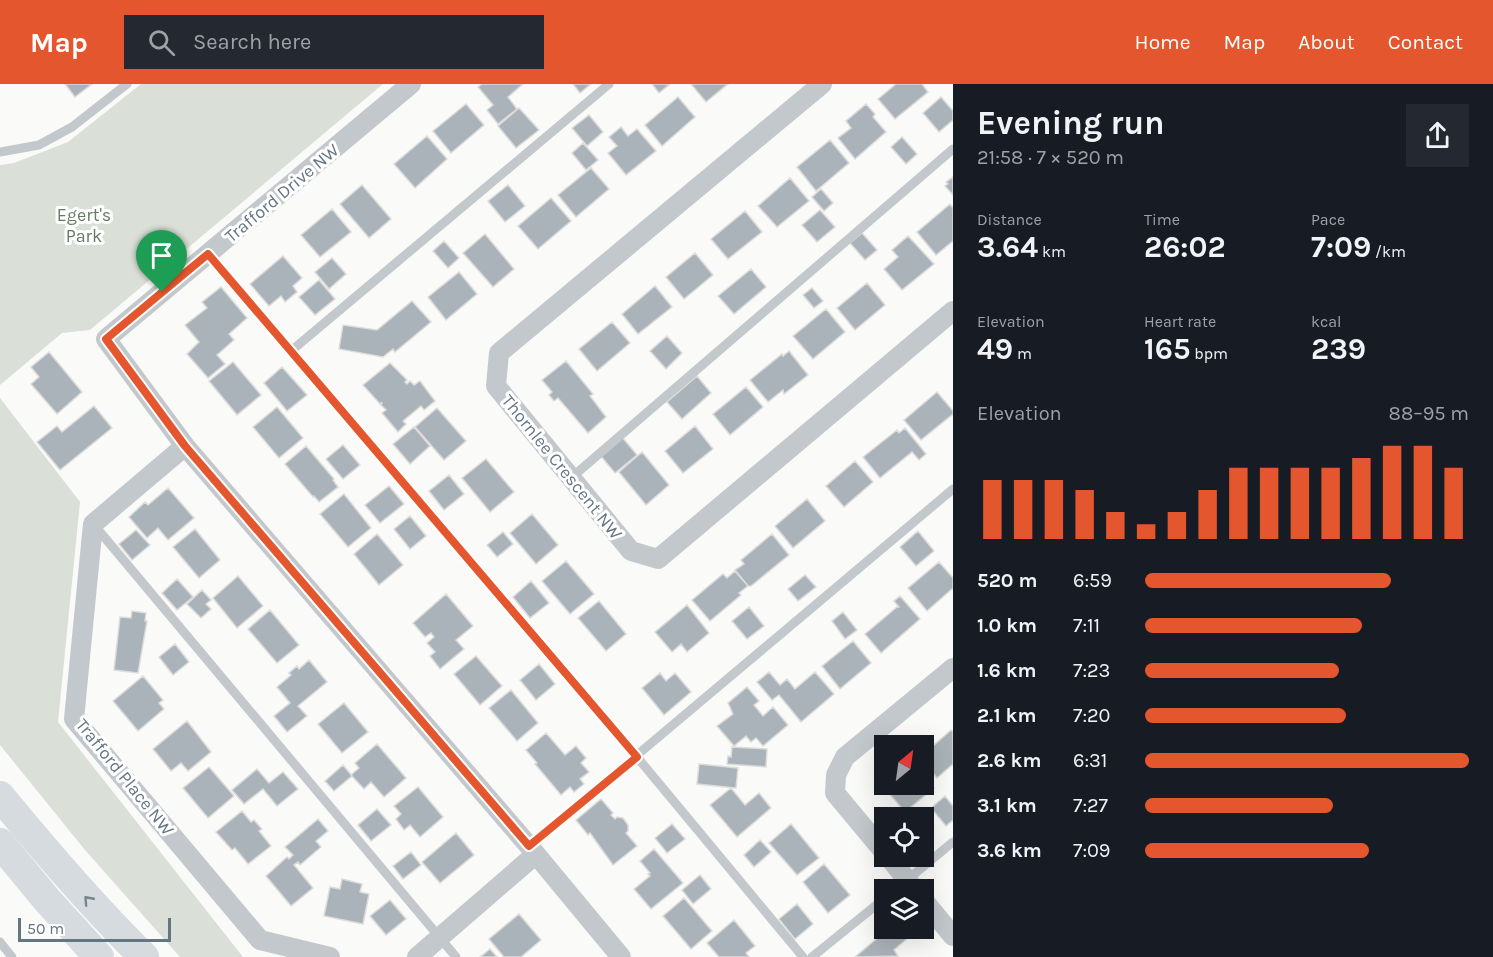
<!DOCTYPE html>
<html lang="en">
<head>
<meta charset="utf-8">
<style>
  :root { --surface:#171b24; --page:#242831; --text:#f1f3f6; --muted:#9ea1a6; --accent:#e4572e }
  body { margin:0; font-family:Karla,sans-serif; background:var(--page); color:var(--text); height:100vh; display:flex; flex-direction:column; font-size:22px; white-space:nowrap }
  * { box-sizing:border-box; margin:0 }
  p { font-size:20px; color:var(--muted) }
  .icon { flex:none; width:33px; height:33px; fill:none; stroke:currentColor; stroke-width:2; stroke-linecap:round; stroke-linejoin:round }
  .map { position:relative; flex:1; overflow:hidden }
  .drawer { display:flex; flex-direction:column; background:var(--surface); width:540px }
  .drawer>* { flex:none }
  .needle { width:39px; rotate:29deg }
  .controls { position:absolute; left:874px; top:651px; display:grid; gap:12px }
  .controls a { display:grid; place-items:center; width:60px; height:60px; border-radius:0px; background:var(--surface); box-shadow:0 6px 24px #0002; font-size:30px }
  .scale { position:absolute; left:18px; bottom:15px; width:153px; box-sizing:border-box; padding-left:6px; border:3px solid #657683; border-top:0; font-size:16px; line-height:21px; white-space:nowrap; color:#657683; -webkit-text-stroke:4px #fff; paint-order:stroke }
  .pin { position:absolute; display:grid; place-items:center; width:51px; height:51px; color:#fff; margin:-62px -26px; border-radius:50% 50% 50% 0; rotate:-45deg; box-shadow:0 0 6px #0007 }
  .pin .icon { rotate:45deg }
  .round { display:grid; place-items:center; flex:none; width:63px; height:63px; border-radius:0px; background:var(--page) }
  .head { display:flex; align-items:center; justify-content:space-between; height:102px; padding:0 24px }
  h1 { font-size:33px; font-weight:700; line-height:45px }
  .figures { display:grid; grid-template-columns:repeat(3,1fr); gap:9px; height:102px; padding:6px 24px }
  .figures div { display:grid; align-content:center }
  .figures b { font-size:30px; font-weight:700 }
  .figures small { font-size:16px; font-weight:400 }
  .figures p { font-size:16px }
  .chart { height:168px; padding:12px 24px }
  .chart p { display:flex; justify-content:space-between }
  .chart svg { width:100%; height:108px; margin-top:6px; stroke:var(--accent); stroke-width:6 }
  ul { padding:0 24px; list-style:none; font-size:20px }
  li { display:grid; grid-template-columns:96px 72px 1fr; align-items:center; height:45px }
  li i { height:15px; border-radius:8px; background:var(--accent) }
  header { display:flex; align-items:center; gap:36px; box-sizing:border-box; height:84px; padding:0 30px; background:var(--accent); color:#fff }
  header strong { font-size:28px }
  nav { display:flex; gap:33px; margin-inline-start:auto; font-size:21px }
  .search { width:420px; height:54px; background:var(--page); display:flex; align-items:center; gap:15px; box-sizing:border-box; padding:0 21px; border-radius:0px; color:var(--muted); font-size:22px }
  main { display:flex; flex:1; min-height:0 }
  .map>svg:first-child { display:block }
  .green { fill:#dadfd7 }
  .building { fill:#aab3b9; stroke:#dcdcda; stroke-width:1.5 }
  .lines { fill:none; stroke-linecap:round; stroke-linejoin:round }
  .service { stroke:#c3c8cc; stroke-width:9 }
  .minor { stroke:#c3c8cc; stroke-width:20 }
  .primary { stroke:#d6dbdf; stroke-width:30 }
  .oneway { stroke:#768591 }
  .route-casing { stroke:#fff; stroke-width:12 }
  .route { stroke:#e4572e; stroke-width:8 }
  .labels { text-anchor:middle; stroke-width:6; stroke-linejoin:round; paint-order:stroke }
  .street-label { font-size:18px; fill:#657683; stroke:#fff }
  .park-label { font-size:18px; fill:#687a64; stroke:#fff }
</style>
</head>
<body>
<header>
<strong>Map</strong>
<div class="search"><svg class="icon" aria-label="search" viewBox="0 0 24 24"><circle cx="10" cy="10" r="6"/><path d="M15 15l6 6"/></svg>Search here</div>
<nav><a>Home</a><a>Map</a><a>About</a><a>Contact</a></nav>
</header>
<main>
<div class="map">
<svg width="953" height="873" viewBox="0 0 953 873">
  <rect width="100%" height="100%" fill="#fafaf8"/>
  <!-- green -->
  <path class="green" d="M141,0H383L90,246L62,249L0,301V81L14,79L68,58Z
    M0,314L80,418L58,638L243,873H180L85,766L0,661Z"/>
  <!-- building -->
  <path class="building" d="M65,0H92L75,13Z
    M482,0H523L508,13L517,25L498,40L487,26L493,21L478,3Z
    M573,0H591L580,9Z
    M652,0H670L659,9Z
    M691,0H728L706,18Z
    M896,0H922L928,8L895,35L878,15Z
    M678,13L695,33L662,62L645,41Z
    M941,13L953,27V36L939,48L923,29Z
    M466,20L484,41L451,69L433,47Z
    M866,20L875,30L873,33L886,48L855,75L838,54L851,44L846,37Z
    M519,24L539,46L516,64L498,42Z
    M589,31L603,48L587,62L572,44Z
    M621,43L628,52L637,45L656,67L626,91L608,69L617,62L609,53Z
    M427,52L447,75L415,104L394,80Z
    M902,53L917,70L906,80L891,63Z
    M830,56L849,79L816,107L797,83Z
    M583,59L598,76L586,86L572,69Z
    M591,84L609,105L576,133L558,111Z
    M953,93V111L945,102L948,100L946,98Z
    M790,94L809,117L777,143L758,122Z
    M362,101L391,135L369,154L340,120Z
    M508,101L525,122L505,138L488,117Z
    M821,105L833,119L824,127L812,113Z
    M551,114L571,137L538,165L518,142Z
    M950,120L953,124V157L936,171L917,148Z
    M332,125L351,148L320,173L301,151Z
    M820,126L835,143L817,158L802,141Z
    M745,127L762,148L728,175L711,155Z
    M862,149L877,166L865,176L850,159Z
    M485,150L514,185L493,203L463,169Z
    M908,152L934,180L902,206L884,185L898,173L892,166Z
    M444,157L459,174L448,184L433,167Z
    M695,169L713,191L684,215L666,193Z
    M283,172L302,194L293,202L297,208L285,218L281,212L269,222L250,200Z
    M332,174L346,190L329,205L315,188Z
    M751,185L766,203L734,230L718,212Z
    M459,188L477,210L446,236L428,213Z
    M319,196L335,215L315,231L299,213Z
    M867,199L885,221L855,246L837,224Z
    M655,202L672,223L638,250L622,230Z
    M221,203L247,234L229,250L234,256L217,271L225,280L208,294L187,270L199,258L185,241L207,224L202,218Z
    M812,204L823,217L814,224L803,211Z
    M412,217L431,238L395,268L393,265L383,273L339,265L343,241L377,246Z
    M826,225L845,248L813,275L793,252Z
    M612,238L630,259L597,287L579,265Z
    M667,252L682,269L666,285L650,267Z
    M789,267L808,291L784,310L783,306L768,318L750,296L782,270L783,272Z
    M49,268L82,308L57,330L31,300L39,293L31,283Z
    M566,277L593,310L590,312L606,333L588,349L558,314L554,317L549,311L552,308L542,296Z
    M233,278L261,311L237,331L209,297Z
    M390,279L407,296L405,298L407,300L410,297L414,301L420,297L435,317L424,326L421,322L403,337L406,340L398,348L382,329L386,326L381,321L382,318L380,320L363,301Z
    M282,283L307,311L287,327L264,299Z
    M697,292L711,309L682,335L667,318Z
    M746,303L763,323L730,351L713,330Z
    M937,308L953,327V330L921,356L904,336Z
    M94,322L112,344L60,386L37,358L57,342L62,348Z
    M277,323L303,354L279,374L253,343Z
    M437,324L466,357L444,376L415,343Z
    M695,342L713,365L683,389L665,367Z
    M414,343L430,362L410,380L393,360Z
    M905,344L926,370L919,376L912,368L880,394L863,373L897,346L899,349Z
    M622,353L637,371L615,389L600,371Z
    M343,361L360,381L343,395L326,375Z
    M306,362L334,395L333,396L338,403L319,418L314,412L313,413L285,380Z
    M642,368L669,401L646,421L619,388Z
    M486,375L514,408L490,428L462,394Z
    M855,377L873,398L844,423L826,402Z
    M449,391L464,410L444,426L429,407Z
    M389,402L404,420L380,439L365,421Z
    M168,404L194,434L168,456L158,444L147,454L129,433L145,418L148,421Z
    M344,410L371,444L348,463L320,430Z
    M807,415L825,437L793,464L775,442Z
    M532,430L558,461L536,480L510,449Z
    M410,432L426,452L410,465L394,445Z
    M195,445L220,476L199,494L173,463Z
    M136,446L150,461L132,476L119,460Z
    M918,447L934,467L916,482L900,463Z
    M503,448L513,460L497,473L487,461Z
    M377,450L403,481L379,501L354,470Z
    M772,450L789,471L751,502H748L735,486L744,480L741,476Z
    M566,477L594,510L570,530L542,497Z
    M939,478L953,494V504L927,527L908,504Z
    M735,487L748,502L739,509L741,511L710,537L692,516L723,490L727,494Z
    M805,491L816,503L798,517L788,505Z
    M238,492L263,522L237,544L213,514Z
    M177,495L193,513L177,526L162,509Z
    M531,497L549,519L530,534L513,513Z
    M202,506L211,516L206,520L211,525L201,534L187,520Z
    M446,510L473,542L456,556L464,565L440,585L430,572L435,568L427,559L434,553L431,549L425,553L413,539Z
    M900,512L920,535L881,569L865,550L897,523H899L894,517Z
    M599,517L626,550L606,567L578,534Z
    M687,521L709,549L687,568L681,560L672,568L655,548Z
    M749,523L764,542L747,555L732,537Z
    M270,526L299,561L277,579L248,545Z
    M132,527L146,529L145,537H147L138,589L114,586L120,533L131,534Z
    M843,528L857,546L845,555L832,537Z
    M853,557L871,579L840,605L822,582Z
    M175,560L189,578L173,591L159,573Z
    M476,572L502,602L480,621L454,590Z
    M309,576L327,598L298,622L307,632L287,648L274,632L290,619L277,603L291,591L289,589L297,582L299,585Z
    M539,580L555,600L536,616L520,596Z
    M769,588L780,601L787,595L795,605L815,588L834,610L801,638L779,611L772,616L757,598Z
    M660,589L666,597L675,589L691,608L664,631L642,604Z
    M143,592L163,616L159,619L164,625L138,647L113,617Z
    M747,603L759,617L754,621L763,632L773,623L788,641L763,662L756,654L751,658L746,652L734,662L717,642L733,630L728,619Z
    M511,606L538,639L517,657L489,624Z
    M344,619L368,648L342,669L318,640Z
    M187,637L211,668L188,687L181,679L171,687L153,665Z
    M951,646L953,648V680L937,694L924,678V670Z
    M546,649L565,671L576,662L586,674L581,679L589,688L580,695L584,700L574,708L570,703L561,711L535,680L537,679L526,666Z
    M377,660L406,694L384,713L371,698L364,705L351,691L359,684L355,679Z
    M732,663L767,665L766,683L727,680L728,672L731,673Z
    M699,680L738,684L736,704L697,700Z
    M343,681L352,692L334,707L325,697Z
    M209,683L234,712L208,734L183,704Z
    M257,685L269,699L283,688L298,705L277,722L263,705L244,720L232,706Z
    M924,692L934,704L905,728L887,707L894,700H924Z
    M418,703L443,733L420,753L410,741L404,746L396,735L401,730L394,722Z
    M731,704L745,721L759,709L771,724L737,753L710,721Z
    M945,712L953,722V736L946,742L931,724Z
    M601,715L613,729L611,731L615,735L617,733L623,734L628,741V747L626,749L637,762L613,781L590,749L588,751L576,736Z
    M377,725L391,741L371,757L358,741Z
    M242,727L251,738L254,736L262,745L259,747L271,762L248,780L235,764L232,766L216,748Z
    M318,735L328,747L316,757L321,763L300,781L298,778L294,781L313,804L291,822L266,792L287,773L289,775L293,771L285,763Z
    M672,740L685,755L667,769L655,754Z
    M791,740L819,774L797,791L769,759Z
    M456,749L474,771L440,799L422,778Z
    M760,756L771,768L754,783L744,771Z
    M654,765L683,799L651,825L634,805L650,792L648,790L650,789L640,777Z
    M411,768L421,781L403,795L393,782Z
    M824,780L850,811L828,829L803,798Z
    M700,791L711,805L693,820L682,806Z
    M342,795L362,800L360,808L369,810L363,840L324,832L330,803L340,805Z
    M684,814L712,847L691,865L663,832Z
    M390,816L406,835L386,851L370,832Z
    M797,820L813,840L795,855L779,835Z
    M519,830L541,856L521,873H504L489,855Z
    M734,836L755,862L746,869L749,873H719L707,859Z
    M889,844H900L908,854L894,866L898,872L855,873Z
    M490,865L497,873H480Z"/>
  <g class="lines">
    <!-- service -->
    <path class="service" d="M0,68L39,61L72,43L127,0
      M208,170L637,673L803,873
      M291,267L609,0
      M571,394L953,65
      M95,442L456,873
      M529,762L953,405
      M895,806L953,758
      M0,858L12,873
      M812,873L885,814"/>
    <!-- minor -->
    <path class="minor" d="M411,0L106,255L185,362L529,762L621,873
      M822,0L499,269L496,302L631,467L658,475L953,227
      M185,362L93,440L74,635L260,856L330,873
      M885,769L835,709L836,691L845,673L953,584
      M888,772L915,806
      M924,817L953,852
      M417,873L535,771"/>
    <!-- primary -->
    <path class="primary" d="M0,712C46,768 92,822 144,873
      M0,759L47,816L99,873"/>
  </g>
  <!-- one-way arrows -->
  <defs><path id="oneway-chevron" d="M-2-3.5L2.5 0L-2 3.5" fill="none" stroke-width="1.6" stroke-linecap="round" stroke-linejoin="round" transform="scale(1.5)"/></defs>
  <use class="oneway" href="#oneway-chevron" transform="translate(88 816) rotate(-132)"/>
  <g class="lines">
    <defs>
      <path id="route" d="M208,170L637,673L529,762L185,362L106,255Z"/>
    </defs>
    <!-- route casing -->
    <use href="#route" class="route-casing"/>
    <!-- route -->
    <use href="#route" class="route"/>
  </g>
  <g class="labels">
    <!-- street labels -->
    <g class="street-label">
      <text transform="translate(282 109) rotate(-40)" y="6">Trafford Drive NW</text>
      <text transform="translate(562 383) rotate(51)" y="6">Thornlee Crescent NW</text>
      <text transform="translate(125 693) rotate(51)" y="6">Trafford Place NW</text>
    </g>
    <!-- park labels -->
    <g class="park-label">
      <text x="84" y="137">Egert's<tspan x="84" dy="21">Park</tspan></text>
    </g>
  </g>
</svg>
<div class="controls">
<a><svg class="needle" viewBox="-14 -14 28 28"><path d="M0-13l5 13h-10z" fill="#e53935"/><path d="M0 13l5-13h-10z" fill="#9ea1a6"/></svg></a>
<a><svg class="icon" aria-label="locate" viewBox="0 0 24 24"><circle cx="12" cy="12" r="6"/><path d="M12 2v4M12 18v4M2 12h4M18 12h4"/></svg></a>
<a><svg class="icon" aria-label="layers" viewBox="0 0 24 24"><path d="M12 4l9 5-9 5-9-5zM3 14l9 5 9-5"/></svg></a>
</div>
<div class="scale">50 m</div>
<div class="pin" style="left:162px;top:208px;background:#1e9e55"><svg class="icon" aria-label="arrive" viewBox="0 0 24 24"><path d="M6 21V4h12l-3 4 3 4H6"/></svg></div>
</div>
<section class="drawer">
<div class="head"><div><h1>Evening run</h1><p>21:58 · 7 × 520 m</p></div><a class="round"><svg class="icon" aria-label="share" viewBox="0 0 24 24"><path d="M12 15V3M7 8l5-5 5 5M5 13v7h14v-7"/></svg></a></div>
<div class="figures">
<div><p>Distance</p><b>3.64<small> km</small></b></div>
<div><p>Time</p><b>26:02</b></div>
<div><p>Pace</p><b>7:09<small> /km</small></b></div>
</div>
<div class="figures">
<div><p>Elevation</p><b>49<small> m</small></b></div>
<div><p>Heart rate</p><b>165<small> bpm</small></b></div>
<div><p>kcal</p><b>239</b></div>
</div>
<div class="chart"><p><span>Elevation</span>88–95 m</p>
<svg viewBox="0 0 160 44" preserveAspectRatio="none"><path d="M5 44V20M15 44V20M25 44V20M35 44V24M45 44V33M55 44V38M65 44V33M75 44V24M85 44V15M95 44V15M105 44V15M115 44V15M125 44V11M135 44V6M145 44V6M155 44V15"/></svg>
</div>
<ul>
<li><b>520 m</b>6:59<i style="width:76%"></i></li>
<li><b>1.0 km</b>7:11<i style="width:67%"></i></li>
<li><b>1.6 km</b>7:23<i style="width:60%"></i></li>
<li><b>2.1 km</b>7:20<i style="width:62%"></i></li>
<li><b>2.6 km</b>6:31<i style="width:100%"></i></li>
<li><b>3.1 km</b>7:27<i style="width:58%"></i></li>
<li><b>3.6 km</b>7:09<i style="width:69%"></i></li>
</ul>
</section>
</main>
</body>
</html>
